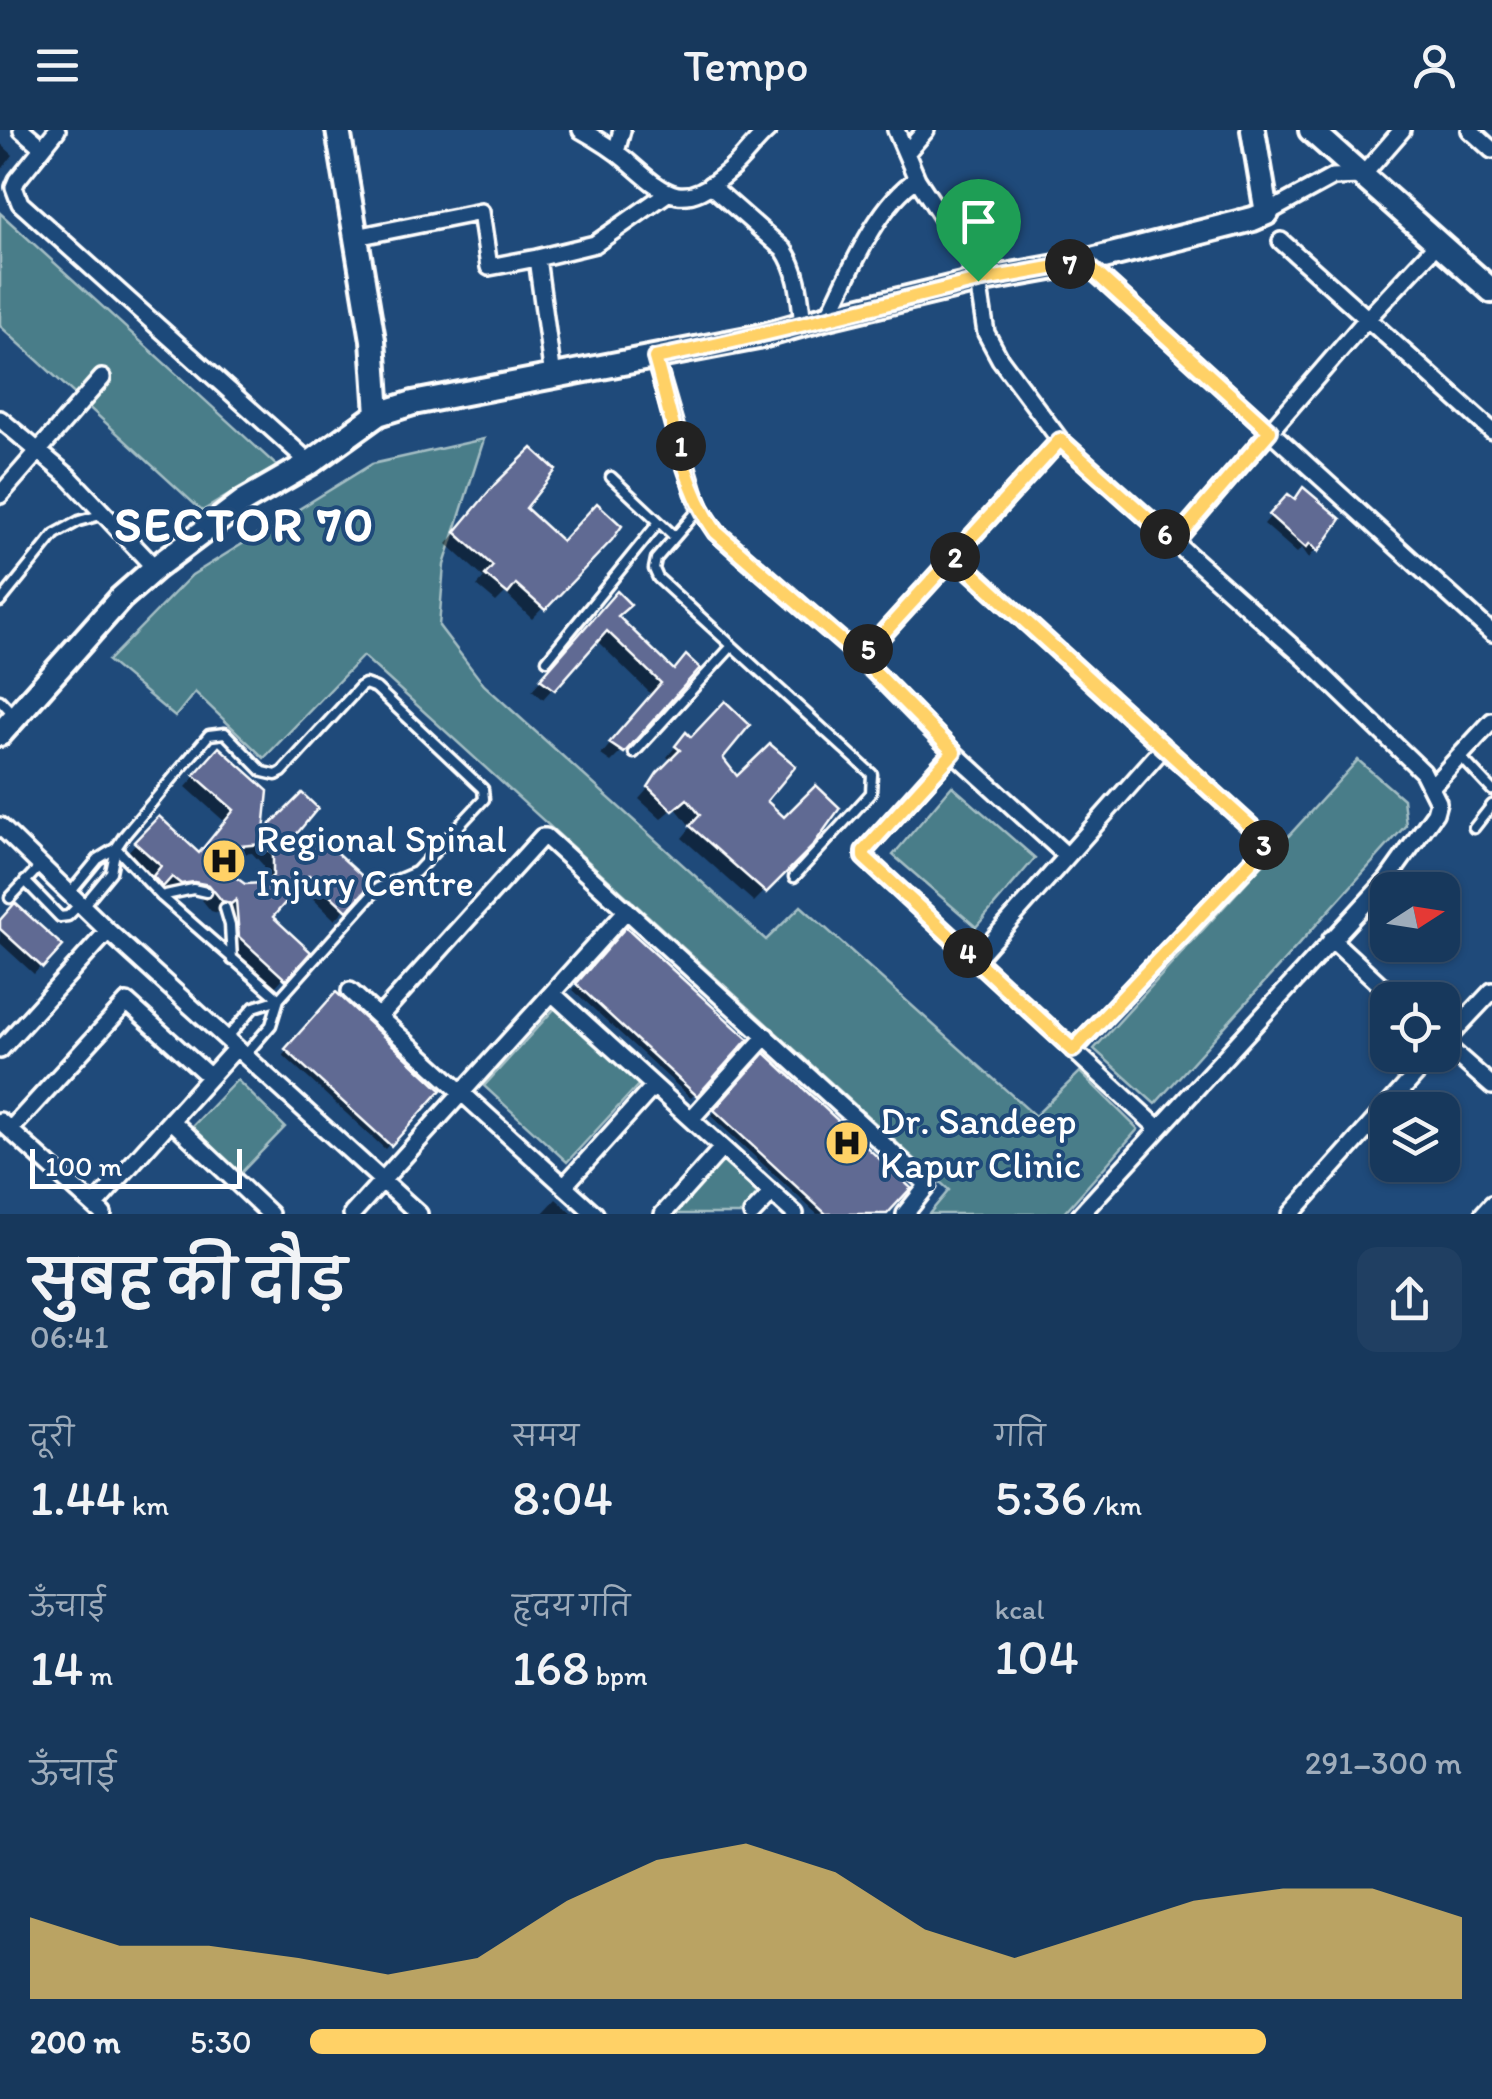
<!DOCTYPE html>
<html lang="hi">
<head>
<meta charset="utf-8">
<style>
  :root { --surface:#17385c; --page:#203f62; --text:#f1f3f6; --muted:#9eacbb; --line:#365272; --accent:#ffd166 }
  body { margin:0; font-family:Itim,"Playpen Sans Deva",sans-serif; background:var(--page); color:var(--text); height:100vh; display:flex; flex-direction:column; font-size:38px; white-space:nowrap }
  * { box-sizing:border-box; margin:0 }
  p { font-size:32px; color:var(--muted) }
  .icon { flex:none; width:55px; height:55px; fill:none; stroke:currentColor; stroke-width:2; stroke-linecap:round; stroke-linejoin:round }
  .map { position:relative; height:1084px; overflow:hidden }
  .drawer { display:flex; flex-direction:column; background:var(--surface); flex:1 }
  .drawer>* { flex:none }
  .needle { width:65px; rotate:78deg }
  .fabs { position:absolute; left:1370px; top:742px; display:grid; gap:20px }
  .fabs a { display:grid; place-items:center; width:90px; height:90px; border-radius:20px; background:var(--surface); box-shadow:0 2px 8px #0004,0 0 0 2px var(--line); font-size:50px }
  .scale { position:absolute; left:30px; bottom:25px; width:212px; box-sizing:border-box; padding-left:10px; border:5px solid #fff; border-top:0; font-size:28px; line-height:35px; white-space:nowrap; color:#fff; -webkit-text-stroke:8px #1f4a7a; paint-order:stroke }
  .pin { position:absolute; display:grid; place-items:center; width:85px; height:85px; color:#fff; margin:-102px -42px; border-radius:50% 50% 50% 0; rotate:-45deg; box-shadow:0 0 10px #0007 }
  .pin .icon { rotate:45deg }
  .km { position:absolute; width:50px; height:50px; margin:-25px; border-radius:50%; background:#222; color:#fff; font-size:28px; line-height:50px; text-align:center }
  .round { display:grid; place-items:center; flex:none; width:105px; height:105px; border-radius:20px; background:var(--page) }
  .head { display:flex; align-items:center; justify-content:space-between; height:170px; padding:0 30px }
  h1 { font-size:55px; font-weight:600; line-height:75px }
  .stats { display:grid; grid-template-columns:repeat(3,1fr); gap:15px; height:170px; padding:10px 30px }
  .stats div { display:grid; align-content:center }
  .stats b { font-size:50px; font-weight:600 }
  .stats small { font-size:28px; font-weight:400 }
  .stats p { font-size:28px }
  .chart { height:280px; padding:20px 30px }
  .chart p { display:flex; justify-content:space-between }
  .chart svg { width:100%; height:180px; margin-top:10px; fill:var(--accent); opacity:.7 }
  ul { padding:0 30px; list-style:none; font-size:32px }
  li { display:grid; grid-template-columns:160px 120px 1fr; align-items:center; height:75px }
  li i { height:25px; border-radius:12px; background:var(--accent) }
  header { display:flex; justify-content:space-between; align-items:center; height:130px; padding:0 30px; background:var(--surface); font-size:45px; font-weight:600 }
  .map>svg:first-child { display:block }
  .green { fill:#4a7d89; stroke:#a4bec4; stroke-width:2.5 }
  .shadow { fill:#0007; fill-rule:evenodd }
  .building { fill:#616b93; stroke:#fff; stroke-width:2.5; fill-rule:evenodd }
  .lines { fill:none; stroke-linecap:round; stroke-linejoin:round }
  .lane-casing { stroke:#fff; stroke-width:15 }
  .street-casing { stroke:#fff; stroke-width:22 }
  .secondary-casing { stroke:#fff; stroke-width:30 }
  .lane { stroke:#1f4a7a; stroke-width:8 }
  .street { stroke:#1f4a7a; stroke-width:15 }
  .secondary { stroke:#1f4a7a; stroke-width:22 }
  .route-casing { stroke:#fff; stroke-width:20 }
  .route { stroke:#ffd166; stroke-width:12 }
  .labels { text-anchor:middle; stroke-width:8; stroke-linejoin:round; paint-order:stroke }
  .poi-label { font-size:38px; fill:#fff; stroke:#1f4a7a; text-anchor:start }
  .district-label { font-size:48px; font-weight:bold; letter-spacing:2.5px; fill:#fff; stroke:#1f4a7a }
</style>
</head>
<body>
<header><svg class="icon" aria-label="menu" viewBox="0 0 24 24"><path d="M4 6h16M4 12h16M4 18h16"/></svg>Tempo<svg class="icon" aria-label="person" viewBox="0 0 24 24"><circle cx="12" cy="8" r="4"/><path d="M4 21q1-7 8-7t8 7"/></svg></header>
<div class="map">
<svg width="1492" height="1084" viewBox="0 0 1492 1084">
  <rect width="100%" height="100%" fill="#1f4a7a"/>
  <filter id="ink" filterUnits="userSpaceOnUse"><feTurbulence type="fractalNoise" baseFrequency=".01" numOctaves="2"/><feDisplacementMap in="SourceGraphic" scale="20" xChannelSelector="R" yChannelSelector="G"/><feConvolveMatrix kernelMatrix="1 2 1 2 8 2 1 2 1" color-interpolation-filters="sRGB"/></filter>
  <g filter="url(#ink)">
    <!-- green -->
    <path class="green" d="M0,83L277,336L202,381L0,196Z
      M484,309L444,435L439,496L484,555L766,810L801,776L1035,986L1080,942L1138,999L1063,1084H929L949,1060L363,526L264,628L195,562L175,587L108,531L192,445L372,334Z
      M1358,630L1403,669L1406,695L1155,974L1094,919Z
      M952,656L1035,728L976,797L893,725Z
      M557,876L640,953L567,1032L484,956Z
      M237,950L285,997L238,1046L190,999Z
      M722,1030L760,1066L743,1084H672Z"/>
    <!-- shadow -->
    <path class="shadow" d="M0,13L13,25L0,42Z
      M485,368L522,378L562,414L610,409L532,489L505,463L496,472L477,456L484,448L447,414Z
      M1280,375L1338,390L1309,428L1302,418L1297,423L1264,394Z
      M607,474L615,487L673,542L622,621L611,632L601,625L652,565L596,510L543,569L532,560Z
      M676,616L720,628L737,650L810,715L754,772L682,708L691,697L675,677L661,689L639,669L672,631L667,627Z
      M209,631L261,708L285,714L368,754L335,790L298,754L270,787L307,822L273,859L229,818L226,778L218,783L211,781L198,765L182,761L169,763L161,756L151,766L144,758L152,748L126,724L149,699L198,725L225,692L186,657ZM252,723L263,735L264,756L244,757L231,747L230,725Z
      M0,793L59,816L34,844L0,813Z
      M626,801L744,910L691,968L573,860Z
      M336,866L438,960L385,1019L283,925Z
      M766,927L884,1084H817L711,986Z
      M556,1069L573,1084H542Z"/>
    <!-- building -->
    <path class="building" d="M532,318L556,340L526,378L562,411L597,373L622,396L612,410L545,480L516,454L508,464L485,445L493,436L455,402L495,354Z
      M1303,357L1341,389L1318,422L1310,413L1306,418L1269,385L1288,364L1295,369Z
      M617,461L631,475L618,486L674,540L686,525L700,538L624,623L609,613L661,553L607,501L555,560L540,549Z
      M725,571L750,595L723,628L737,646L770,614L796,636L767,671L784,687L816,655L840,678L812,717L766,763L690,696L700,685L687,669L673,681L648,657L657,643L680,620L675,616L686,602L691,607Z
      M219,617L268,661L264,701L302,663L318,678L290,712L326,713L371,754L347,781L309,745L273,787L311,822L286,850L239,807L236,770L231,774L222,771L209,755L194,752L181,754L172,747L163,757L153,746L161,736L134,712L159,686L199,723L234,680L194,645ZM263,714L273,724V746L264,753L245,754L234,746L233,723L240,716Z
      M15,773L63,816L43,838L0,799V790Z
      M626,797L748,909L697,966L576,854Z
      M336,862L441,960L391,1016L285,919Z
      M765,923L911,1058L887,1084H826L714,980Z"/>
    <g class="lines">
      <defs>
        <path id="lane" d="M611,347L675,407
          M700,378L656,429L654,439L658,448L872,644L871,663L794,747
          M0,472L55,404L79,391L104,384
          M547,530L659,392
          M0,570L14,585
          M634,623L732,516
          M1460,626L1492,660
          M1474,698L1492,675
          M116,718L161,766L279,869
          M25,751L60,787L68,786L79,775
          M70,763L98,729L116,718
          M161,766L193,759L206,762
          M10,768L41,735
          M83,776L111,742L116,718L124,706L209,605L225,603L263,642L276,645L282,642L360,557L365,554L376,558L483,659L484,669L416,742L378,758L279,869L254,877L226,909
          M225,778L230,795L232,830
          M246,924L271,895L279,869"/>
        <path id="street" d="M22,0L42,17
          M57,0L17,50L14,57L20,73L310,333
          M581,0C597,9 612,18 626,30C668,67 683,82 730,40C744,28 754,12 768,0
          M896,0L917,49L967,125L978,151L986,203L1000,229L1060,310L1307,530L1423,642L1438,672L1435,683L1387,750L1081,1084
          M1470,0L1492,20
          M616,22L622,0
          M906,23L926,0
          M710,55L784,120C799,142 800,169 803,195
          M1267,83L1333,47L1362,46L1402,0
          M356,107L481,82L489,137L537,128L553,247
          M1281,111L1492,301
          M537,128L595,114L666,64
          M1084,132L1492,503
          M828,187C849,144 877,74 917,49
          M655,228L694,362L700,378L716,402L861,528L953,622L1066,725
          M0,289L69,347L155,438
          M0,365L102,248
          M1174,412L1366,190L1438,113
          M954,426L1262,707V721L1073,920
          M861,528L1060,310
          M953,622L864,721V727L1158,998
          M1432,656L1492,591
          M0,696L108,801L419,1084
          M1331,809L1397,870
          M975,830L1164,617
          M350,861L595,1084
          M552,863L795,1084
          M379,887L542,707H546L928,1055L905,1084
          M1442,912L1492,956
          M1442,914L1492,861
          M0,920L108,801
          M691,989L766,906
          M171,990L270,1084
          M0,991L103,1084
          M10,1000L127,872L210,947
          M564,1056L654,956
          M94,1076L236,918
          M352,1084L627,780
          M663,1084L722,1018
          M752,1084L772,1063
          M1291,1084L1433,925
          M1483,1084L1492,1074"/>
        <path id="secondary" d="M1311,0L1492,161
          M378,284L413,273L758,207L828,187L978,151L1084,132L1253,89L1267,83L1253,0
          M0,604L121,468L155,438L244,371L310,333L378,284L373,210L338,0"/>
      </defs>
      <!-- lane casing -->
      <use href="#lane" class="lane-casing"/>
      <!-- street casing -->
      <use href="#street" class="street-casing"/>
      <!-- secondary casing -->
      <use href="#secondary" class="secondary-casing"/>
      <!-- lane -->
      <use href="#lane" class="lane"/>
      <!-- street -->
      <use href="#street" class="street"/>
      <!-- secondary -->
      <use href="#secondary" class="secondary"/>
    </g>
  </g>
  <g class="lines" filter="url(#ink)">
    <defs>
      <path id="route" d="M978,151C870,177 764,206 655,228C671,283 683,357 716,402L861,528L954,426L1262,707V720L1073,920L864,727V721L954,622L861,528L1060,310L1174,412L1270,301L1084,132L978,151"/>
    </defs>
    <!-- route casing -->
    <use href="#route" class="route-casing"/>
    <!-- route -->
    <use href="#route" class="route"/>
  </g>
  <!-- icons -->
  <defs>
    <symbol id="hospital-disc" viewBox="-11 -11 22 22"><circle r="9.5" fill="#ffd166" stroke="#1f4a7a"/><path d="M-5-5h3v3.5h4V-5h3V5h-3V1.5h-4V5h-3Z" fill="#111"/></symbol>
  </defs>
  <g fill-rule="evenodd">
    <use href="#hospital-disc" x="199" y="706" width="50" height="50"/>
    <use href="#hospital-disc" x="822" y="988" width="50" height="50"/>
  </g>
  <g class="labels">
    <!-- poi labels -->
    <g class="poi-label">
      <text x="256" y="722">Regional Spinal<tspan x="256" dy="44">Injury Centre</tspan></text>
      <text x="880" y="1004">Dr. Sandeep<tspan x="880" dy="44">Kapur Clinic</tspan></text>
    </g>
    <!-- district labels -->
    <g class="district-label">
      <text x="245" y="411">SECTOR 70</text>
    </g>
  </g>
</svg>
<div class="fabs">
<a><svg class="needle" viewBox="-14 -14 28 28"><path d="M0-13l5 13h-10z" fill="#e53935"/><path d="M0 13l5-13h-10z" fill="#9eacbb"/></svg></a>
<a><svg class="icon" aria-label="locate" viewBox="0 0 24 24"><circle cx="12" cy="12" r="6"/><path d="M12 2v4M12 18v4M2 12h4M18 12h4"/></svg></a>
<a><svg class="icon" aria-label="layers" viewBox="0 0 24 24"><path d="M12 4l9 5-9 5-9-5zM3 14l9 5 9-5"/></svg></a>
</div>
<div class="scale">100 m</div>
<div class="pin" style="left:978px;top:151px;background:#1e9e55"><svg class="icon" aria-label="arrive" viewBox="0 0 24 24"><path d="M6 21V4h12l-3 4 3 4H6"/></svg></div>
<b class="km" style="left:681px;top:316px">1</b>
<b class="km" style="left:955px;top:427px">2</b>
<b class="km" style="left:1264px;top:715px">3</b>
<b class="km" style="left:968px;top:823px">4</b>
<b class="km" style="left:868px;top:519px">5</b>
<b class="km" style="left:1165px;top:404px">6</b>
<b class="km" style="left:1070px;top:134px">7</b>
</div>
<section class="drawer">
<div class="head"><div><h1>सुबह की दौड़</h1><p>06:41</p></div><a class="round"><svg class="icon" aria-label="share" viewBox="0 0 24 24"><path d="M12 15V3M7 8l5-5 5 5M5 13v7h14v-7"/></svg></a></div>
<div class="stats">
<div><p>दूरी</p><b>1.44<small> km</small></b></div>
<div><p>समय</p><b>8:04</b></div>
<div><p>गति</p><b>5:36<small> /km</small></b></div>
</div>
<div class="stats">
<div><p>ऊँचाई</p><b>14<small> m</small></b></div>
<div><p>हृदय गति</p><b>168<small> bpm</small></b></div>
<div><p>kcal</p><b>104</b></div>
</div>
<div class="chart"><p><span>ऊँचाई</span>291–300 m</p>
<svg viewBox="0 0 160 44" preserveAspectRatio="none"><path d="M0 44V24L10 31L20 31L30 34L40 38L50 34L60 20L70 10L80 6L90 13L100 27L110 34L120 27L130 20L140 17L150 17L160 24V44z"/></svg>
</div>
<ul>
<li><b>200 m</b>5:30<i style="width:83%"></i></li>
</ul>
</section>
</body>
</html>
